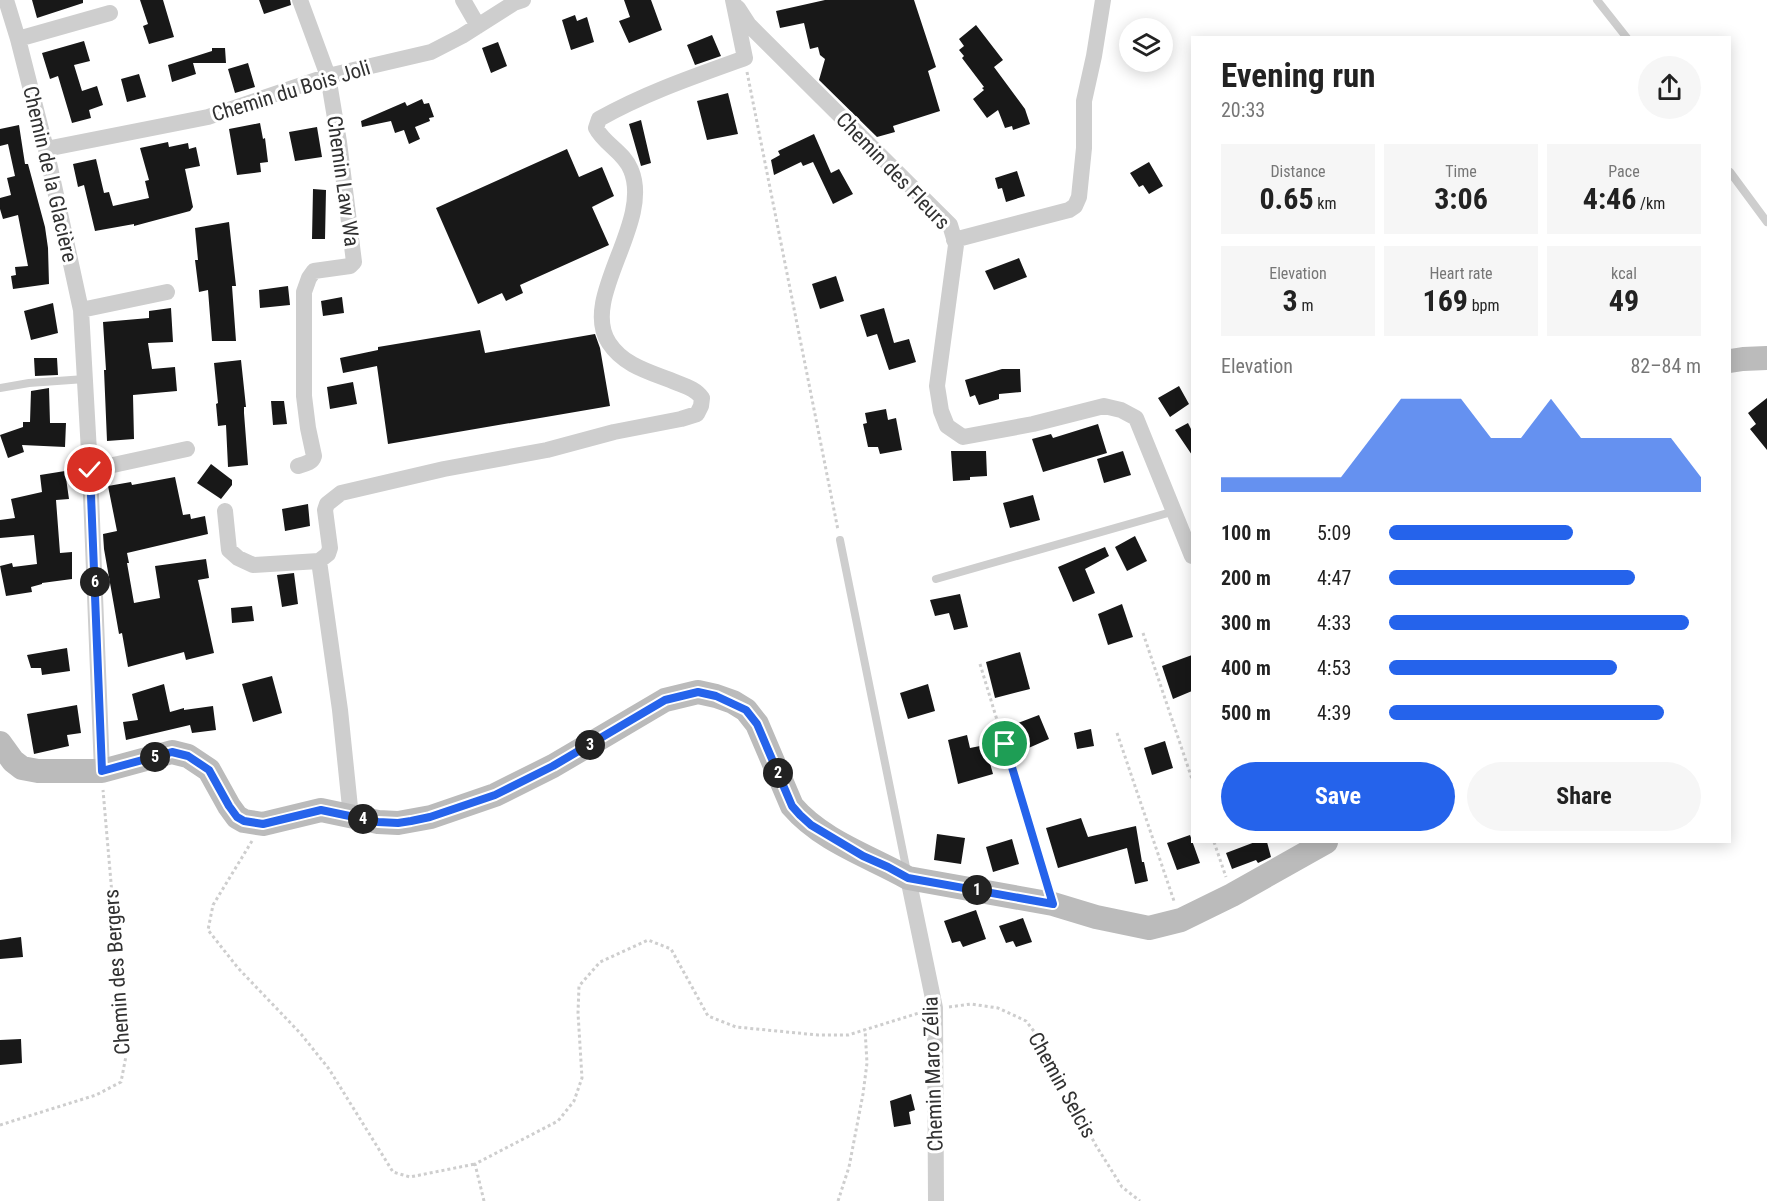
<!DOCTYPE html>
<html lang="en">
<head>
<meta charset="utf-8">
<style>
  :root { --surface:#fff; --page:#f6f6f6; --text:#222; --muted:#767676; --accent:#2563eb }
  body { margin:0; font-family:"Roboto Condensed",sans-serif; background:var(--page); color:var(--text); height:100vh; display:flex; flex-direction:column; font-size:22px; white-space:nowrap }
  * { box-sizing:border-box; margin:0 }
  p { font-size:20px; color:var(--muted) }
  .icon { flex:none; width:33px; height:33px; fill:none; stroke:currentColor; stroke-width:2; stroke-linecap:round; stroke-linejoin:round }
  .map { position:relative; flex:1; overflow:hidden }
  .panel { position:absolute; left:1191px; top:36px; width:540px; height:807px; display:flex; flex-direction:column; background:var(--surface); border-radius:0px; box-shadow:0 3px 15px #0003 }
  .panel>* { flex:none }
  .fabs { position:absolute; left:1119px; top:18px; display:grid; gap:12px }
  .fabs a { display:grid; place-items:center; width:54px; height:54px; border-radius:50%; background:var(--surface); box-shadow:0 3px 15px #0003; font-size:30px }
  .pin { position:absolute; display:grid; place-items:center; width:51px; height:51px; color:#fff; margin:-26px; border:3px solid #fff; border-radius:50%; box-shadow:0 2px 6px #0007 }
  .km { position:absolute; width:30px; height:30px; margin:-15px; border-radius:50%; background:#222; color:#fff; font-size:16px; line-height:30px; text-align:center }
  .round { display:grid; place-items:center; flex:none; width:63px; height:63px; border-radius:32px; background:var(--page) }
  .head { display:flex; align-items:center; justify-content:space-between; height:102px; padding:0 30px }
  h1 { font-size:33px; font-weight:700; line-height:45px }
  .metrics { display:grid; grid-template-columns:repeat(3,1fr); gap:9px; height:102px; padding:6px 30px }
  .metrics div { display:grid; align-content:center; border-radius:0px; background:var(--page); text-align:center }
  .metrics b { font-size:30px; font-weight:700 }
  .metrics small { font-size:16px; font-weight:400 }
  .metrics p { font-size:16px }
  .chart { height:168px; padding:12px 30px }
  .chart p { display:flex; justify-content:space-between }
  .chart svg { width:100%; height:108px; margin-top:6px; fill:var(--accent); opacity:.7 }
  .action { display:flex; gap:12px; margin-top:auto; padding:12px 30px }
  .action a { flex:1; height:69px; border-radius:36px; background:var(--accent); color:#fff; font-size:24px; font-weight:700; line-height:69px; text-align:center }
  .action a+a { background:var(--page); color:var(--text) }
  ul { padding:0 30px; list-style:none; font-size:20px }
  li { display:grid; grid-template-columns:96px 72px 1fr; align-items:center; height:45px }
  li i { height:15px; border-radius:8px; background:var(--accent) }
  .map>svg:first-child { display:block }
  .building { fill:#181818 }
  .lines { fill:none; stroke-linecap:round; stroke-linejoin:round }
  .path { stroke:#cecece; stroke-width:3; stroke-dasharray:3 3; stroke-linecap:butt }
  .lane { stroke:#cecece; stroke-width:8 }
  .street { stroke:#cecece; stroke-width:16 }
  .secondary { stroke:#bbb; stroke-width:24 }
  .route-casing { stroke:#fff; stroke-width:12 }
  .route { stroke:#2563eb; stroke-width:8 }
  .labels { text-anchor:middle; stroke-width:6; stroke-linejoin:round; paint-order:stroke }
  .street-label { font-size:21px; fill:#313131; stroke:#fff }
</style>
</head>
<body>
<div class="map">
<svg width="1767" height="1201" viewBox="0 0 1767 1201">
  <rect width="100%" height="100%" fill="#fff"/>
  <!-- building -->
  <path class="building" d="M32,0H83V3L37,18Z
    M140,0H163L174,37L149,44L143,26L148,24Z
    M259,0H290L291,5L264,14Z
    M624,0H651L662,30L629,43L619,21L630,17Z
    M825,0H914L936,67L928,71L940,111L893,126L895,132L877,137L819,80L825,59L820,55L818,47L810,49L804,23L780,28L776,11Z
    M575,15L577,21L587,17L594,42L571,50L562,20Z
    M976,25L1003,60L994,67L1025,109L1030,124L1013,130L1012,126L1005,128L998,110L987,118L973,99L984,90L982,88L984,87L962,58L964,56L959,50L964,46L959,39Z
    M712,35L721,56L695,65L687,45Z
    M84,41L90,61L74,65L82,91L97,86L103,105L89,110L91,118L72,123L58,76L50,79L42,53Z
    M498,42L507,66L491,73L482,48Z
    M212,48H225L226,63H193L196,74L172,82L168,65L212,51Z
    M248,63L255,87L235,93L228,69Z
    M139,74L146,97L127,102L121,79Z
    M728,93L738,134L707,140L697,101Z
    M422,99L424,104L429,103L434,117L429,118L430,121L415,127L420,139L409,144L404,130L395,133L391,121L362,127L361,121L405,102L407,106Z
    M641,120L651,163L641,166L629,124Z
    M260,123L263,139L265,138L268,162L260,163L261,172L237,175L229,129Z
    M19,125L25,164H28L45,227L48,248L49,284L13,289L11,276L16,275L15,267L28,266L18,215L3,219L0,209V198L11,195L7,178L15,176L8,144L0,146V129Z
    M317,127L322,157L295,161L289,132Z
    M814,134L831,173L839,169L853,194L833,204L813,162L803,166L801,162L774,175L771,160L780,155L778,151Z
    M168,142L169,147L188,143L189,149L196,147L200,166L185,169L193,207L190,211L134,226V224L95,231L84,185L78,187L73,164L96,159L104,193L109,192L113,206L149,198L145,181L149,180L140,148Z
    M567,149L579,177L602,167L614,196L592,207L609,245L520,285L523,293L506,301L502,293L478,304L436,208Z
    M1149,162L1163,186L1149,194L1143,185L1139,187L1130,173Z
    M1017,171L1025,196L1006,202L1002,188L998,189L995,178Z
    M313,189L326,190L325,239H312Z
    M229,222L236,286H232L236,341H212L208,290L199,292L195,260H198L195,228Z
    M1019,258L1027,277L994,290L985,271Z
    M836,276L844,301L820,309L812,284Z
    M288,286L290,305L260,308L259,290Z
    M342,297L344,313L323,316L321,301Z
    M53,303L58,333L31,340L24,311Z
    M171,308L173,342L148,343L152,369L175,367L177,391L133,395L134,439L107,441L104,370H106L103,322L149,318V311Z
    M884,308L894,343L909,339L916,362L889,370L877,334L867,337L860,315Z
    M480,330L485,353L595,334L600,348L610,406L388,444L377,366L343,373L340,358L378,350V347Z
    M34,358H57L58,375L35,376Z
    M241,360L246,407H244V413L248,465L228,467L226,425L218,426L216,404L218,403L214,363Z
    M1002,369H1020L1021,392L999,394V399L979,405L975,395L970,397L965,380Z
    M353,382L357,404L330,409L327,387Z
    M1179,386L1189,404L1170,417L1158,398Z
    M49,388L50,423H66L65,447L22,445L24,452L8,458L0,435L23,427V422H30L31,391Z
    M1767,398V450L1750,429L1756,424L1748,413Z
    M271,401H284L287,424L273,425Z
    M886,409L888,420L896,418L902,450L880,454L878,447H868L863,424L867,423L865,413Z
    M1188,423L1192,431V455L1175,430Z
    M1098,424L1107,453L1043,472L1032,439L1051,434L1053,438Z
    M951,451H986L987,476L970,477V480L953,481Z
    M1123,451L1131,475L1104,483L1097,459Z
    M211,464L232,480V485L221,499L197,483Z
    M65,471L69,499L56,500L60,553L72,552V579L42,583V584L31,587L32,592L6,596L0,566L12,563L13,567L37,564L34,535L0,538V520L15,518L11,499L42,492L40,475Z
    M175,477L183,515L190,514L191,519L205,516L208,534L127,553L129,563H127L134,603L160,598L155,566L206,559L209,578L198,580L214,653L186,660L184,652L128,667L122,633L119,634L104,549L103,534L117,531L108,486L131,482L132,485Z
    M1033,495L1040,520L1010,528L1003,503Z
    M308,504L310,526L285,531L282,509Z
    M1135,536L1147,561L1127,571L1115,547Z
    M1105,547L1109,556L1085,569L1095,593L1073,602L1058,567Z
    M294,573L298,604L282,607L277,575Z
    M960,594L968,627L954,630L949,613L935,616L930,600Z
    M1122,604L1133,637L1108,645L1098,614Z
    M252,606L254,621L232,623L231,608Z
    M67,648L70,671L42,675L41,668H31L27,655Z
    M1020,652L1030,689L995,698L986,662Z
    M1192,655V691L1173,699L1162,666Z
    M272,676L282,713L253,722L242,684Z
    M164,684L170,712L184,708V710L213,706L216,730L192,733L190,725L126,740L123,722L138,720L132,694Z
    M928,684L935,711L908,719L900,693Z
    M77,705L81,733L67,735L69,746L34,754L27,714Z
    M1039,715L1049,739L1024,750L1013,725Z
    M1091,729L1094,746L1077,749L1074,733Z
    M967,735L970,748L985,745L993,774L958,784L948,740Z
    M1165,741L1173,768L1152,775L1144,748Z
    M1081,818L1088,837L1136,826L1142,862H1144L1148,881L1135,884L1127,848L1058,868L1046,828Z
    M937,834L965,838L961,864L934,860Z
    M1190,835L1200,863L1177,870L1167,843Z
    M1012,839L1019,864L993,872L986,847Z
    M1255,842H1267L1271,857L1258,863L1256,860L1232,869L1226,853Z
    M976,910L986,939L963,947L960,941L952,943L944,921Z
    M1023,918L1032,942L1016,947L1013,941L1006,943L999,926Z
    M21,937L23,957L0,959V940Z
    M21,1039L22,1063L0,1065V1040Z
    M911,1094L915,1110L909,1112L911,1124L894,1127L890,1101Z"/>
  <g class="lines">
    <!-- path -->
    <path class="path" d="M747,72L838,530
      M1143,633L1192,779
      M980,664L1047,885
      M1117,733L1174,901
      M252,841L213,905L208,930L238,968L301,1034L329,1069L393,1172L410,1177L475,1164
      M1214,842L1226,877
      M949,1007L971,1004L998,1008L1026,1021L1047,1048L1095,1144L1122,1187L1140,1201
      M0,1125L96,1095L121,1082L126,1056L103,790
      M484,1201L475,1164L558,1121L574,1101L582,1078L578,1013L579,986L600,962L648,940L671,949L708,1016L736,1027L818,1035H848L919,1013
      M838,1201L849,1167L863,1094L867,1063L865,1029"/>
    <!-- lane -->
    <path class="lane" d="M1597,0L1627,38
      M1730,172L1767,222
      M0,388L29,383L85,379
      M840,540L907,872
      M936,579L1175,511"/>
    <!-- street -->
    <path class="street" d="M6,0L18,39L46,149L81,310L90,470L102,771
      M463,0L478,26
      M738,8L749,25L950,225L956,245L937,386L941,411L947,426L963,437L1033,424L1104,406L1121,410L1136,418L1192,556
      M18,39L110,13
      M46,149L208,117L328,76L431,52L462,36L514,3L523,0
      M954,240L1069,210L1075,206L1079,197L1084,148V101L1094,56L1103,0
      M81,310L167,292
      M298,466C305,464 312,463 314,456L308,428L304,396V292L309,278L314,271L350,266L354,262L339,142L328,76L300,0
      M90,470L187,449
      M225,511L229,550L238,558L253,565L319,561L328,554L330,548L325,510L327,504L341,493L444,469L547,450L614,432L681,419L697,414L701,406L702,398C696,389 685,386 675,382C650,372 624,366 609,343C579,298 653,223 631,170C624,152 604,144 596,128L599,119C645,93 695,76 745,58L733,0
      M319,561L340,710L351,817
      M908,878L935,1008L936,1201"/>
    <!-- secondary -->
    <path class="secondary" d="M1730,361L1743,359L1767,358
      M0,743L13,761L22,768L38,771H102L172,752L188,756L209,770L229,806L237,817L244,821L263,824L321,810L378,822L398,823L431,817L495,795L553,766L665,700L698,692L716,696L733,702L746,710L757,724L792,806C822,841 869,856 908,878L1053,904L1096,917L1149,928L1181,920L1232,895L1326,842"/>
  </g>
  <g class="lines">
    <defs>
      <path id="route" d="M90,470L102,771L172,752L188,756L209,770L229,806L237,817L244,821L263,824L321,810L378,822L398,823L411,821L430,817L495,795L553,766L665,700L698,692L716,696L746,710L757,724L792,806L800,815L811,825L863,856L888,867L908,878L1053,904L1005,744"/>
    </defs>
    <!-- route casing -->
    <use href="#route" class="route-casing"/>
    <!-- route -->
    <use href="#route" class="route"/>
  </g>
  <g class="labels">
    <!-- street labels -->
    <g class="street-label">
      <text transform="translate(291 91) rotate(-17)" y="7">Chemin du Bois Joli</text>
      <text transform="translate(893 171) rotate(46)" y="7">Chemin des Fleurs</text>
      <text transform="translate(50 174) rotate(77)" y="7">Chemin de la Glacière</text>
      <text transform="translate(343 181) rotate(82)" y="7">Chemin Law Wa</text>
      <text transform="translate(117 972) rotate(-94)" y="7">Chemin des Bergers</text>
      <text transform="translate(933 1074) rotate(-92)" y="7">Chemin Maro Zélia</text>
      <text transform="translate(1062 1085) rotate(61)" y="7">Chemin Selcis</text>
    </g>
  </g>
</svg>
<div class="fabs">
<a><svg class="icon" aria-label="layers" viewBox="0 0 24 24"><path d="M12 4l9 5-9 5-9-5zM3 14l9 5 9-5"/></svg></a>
</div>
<div class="pin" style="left:1005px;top:744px;background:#1e9e55"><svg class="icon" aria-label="arrive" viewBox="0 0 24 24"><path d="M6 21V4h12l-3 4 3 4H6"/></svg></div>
<div class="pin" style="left:90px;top:470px;background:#d93025"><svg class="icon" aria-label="check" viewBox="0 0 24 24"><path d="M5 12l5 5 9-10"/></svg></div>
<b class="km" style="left:977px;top:890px">1</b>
<b class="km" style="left:778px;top:773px">2</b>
<b class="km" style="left:590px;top:745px">3</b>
<b class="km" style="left:363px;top:819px">4</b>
<b class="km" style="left:155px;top:757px">5</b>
<b class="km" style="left:95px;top:582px">6</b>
<section class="panel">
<div class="head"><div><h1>Evening run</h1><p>20:33</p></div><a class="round"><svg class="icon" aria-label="share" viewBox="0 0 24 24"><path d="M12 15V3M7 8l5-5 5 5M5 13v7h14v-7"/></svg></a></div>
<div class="metrics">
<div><p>Distance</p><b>0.65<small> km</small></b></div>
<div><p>Time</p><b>3:06</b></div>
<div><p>Pace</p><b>4:46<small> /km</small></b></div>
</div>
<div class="metrics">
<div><p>Elevation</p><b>3<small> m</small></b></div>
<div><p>Heart rate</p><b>169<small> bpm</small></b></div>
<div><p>kcal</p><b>49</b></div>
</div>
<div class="chart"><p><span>Elevation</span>82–84 m</p>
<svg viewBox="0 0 160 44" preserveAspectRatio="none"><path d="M0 44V38L10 38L20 38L30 38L40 38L50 22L60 6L70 6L80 6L90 22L100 22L110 6L120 22L130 22L140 22L150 22L160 38V44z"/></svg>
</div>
<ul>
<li><b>100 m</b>5:09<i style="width:59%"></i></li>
<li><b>200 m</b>4:47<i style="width:79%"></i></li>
<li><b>300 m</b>4:33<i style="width:96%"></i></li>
<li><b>400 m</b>4:53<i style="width:73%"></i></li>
<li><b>500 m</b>4:39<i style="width:88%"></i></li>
</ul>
<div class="action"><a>Save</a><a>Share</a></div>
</section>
</div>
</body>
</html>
